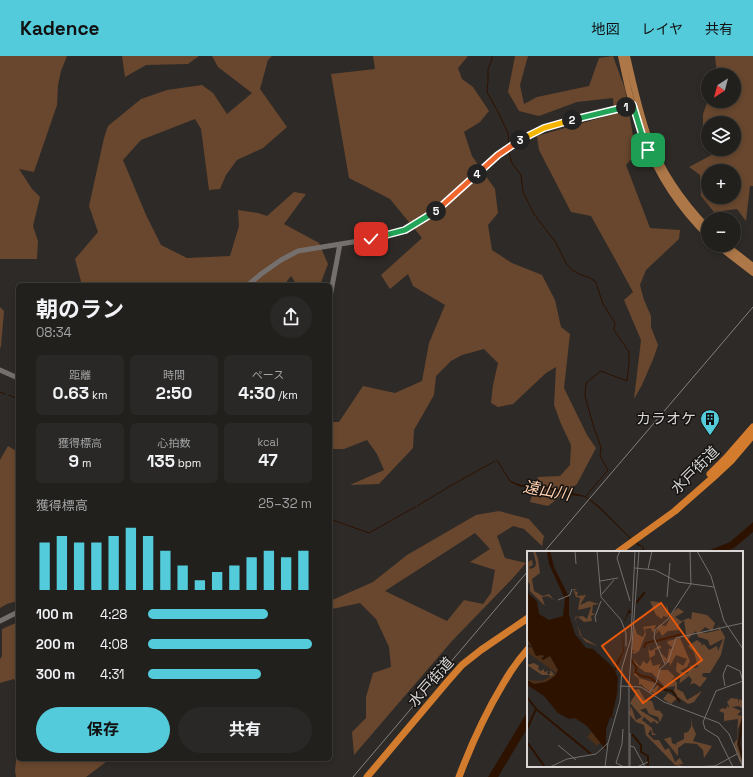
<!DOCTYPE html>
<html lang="ja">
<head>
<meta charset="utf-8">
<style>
  :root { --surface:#22201d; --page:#2a2826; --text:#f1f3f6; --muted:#a2a3a4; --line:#3f3e3b; --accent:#53cbdb }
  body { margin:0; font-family:"Space Grotesk","Noto Sans JP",sans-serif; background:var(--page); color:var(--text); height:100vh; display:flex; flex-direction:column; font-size:15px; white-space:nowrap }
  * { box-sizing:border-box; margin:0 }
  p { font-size:13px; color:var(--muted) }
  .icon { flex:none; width:22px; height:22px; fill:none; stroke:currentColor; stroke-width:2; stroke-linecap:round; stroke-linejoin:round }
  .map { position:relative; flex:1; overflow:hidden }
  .sheet { position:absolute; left:16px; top:227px; width:316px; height:478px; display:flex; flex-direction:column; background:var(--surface); border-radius:6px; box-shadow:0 2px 6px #0003,0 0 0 1px var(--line) }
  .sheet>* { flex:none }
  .needle { width:26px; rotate:216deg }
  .tools { position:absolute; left:701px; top:12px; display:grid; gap:8px }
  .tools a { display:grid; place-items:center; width:40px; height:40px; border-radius:50%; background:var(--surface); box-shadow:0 2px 6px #0003,0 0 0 1px var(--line); font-size:20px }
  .pin { position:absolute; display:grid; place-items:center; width:34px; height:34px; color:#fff; margin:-17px; border-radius:8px; box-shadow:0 2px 6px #0006 }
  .km { position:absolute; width:20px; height:20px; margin:-10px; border-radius:50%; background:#222; color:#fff; font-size:11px; line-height:20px; text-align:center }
  .round { display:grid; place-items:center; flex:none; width:42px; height:42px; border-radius:21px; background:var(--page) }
  .headline { display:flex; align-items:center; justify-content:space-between; height:68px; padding:0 20px }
  h1 { font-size:22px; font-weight:700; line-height:30px }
  .metrics { display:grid; grid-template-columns:repeat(3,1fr); gap:6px; height:68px; padding:4px 20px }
  .metrics div { display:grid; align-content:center; border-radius:6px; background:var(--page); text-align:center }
  .metrics b { font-size:17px; font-weight:700 }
  .metrics small { font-size:11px; font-weight:400 }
  .metrics p { font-size:11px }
  .chart { height:112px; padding:8px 20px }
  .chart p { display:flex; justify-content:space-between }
  .chart svg { width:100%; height:72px; margin-top:4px; stroke:var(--accent); stroke-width:6 }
  .action { display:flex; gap:8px; margin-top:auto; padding:8px 20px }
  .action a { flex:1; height:46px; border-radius:24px; background:var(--accent); color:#111; font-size:16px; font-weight:700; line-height:46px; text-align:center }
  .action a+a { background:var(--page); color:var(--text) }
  ul { padding:0 20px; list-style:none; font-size:13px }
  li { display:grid; grid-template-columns:64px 48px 1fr; align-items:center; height:30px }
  li i { height:10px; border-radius:5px; background:var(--accent) }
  header { display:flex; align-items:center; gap:24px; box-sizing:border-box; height:56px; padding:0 20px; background:var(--accent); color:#111 }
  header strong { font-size:19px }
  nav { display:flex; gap:22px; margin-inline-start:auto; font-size:14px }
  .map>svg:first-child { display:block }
  .forest { fill:#68472e; fill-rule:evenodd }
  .water { fill:#2d1200 }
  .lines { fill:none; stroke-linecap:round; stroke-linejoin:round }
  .stream { stroke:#2d1200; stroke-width:1 }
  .minor { stroke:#75706d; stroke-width:5 }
  .major { stroke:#ad7747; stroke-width:6 }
  .highway { stroke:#d37c2e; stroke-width:7 }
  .rail { stroke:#85817f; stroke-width:1 }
  .split-1-casing { stroke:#fff; stroke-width:8 }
  .split-2-casing { stroke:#fff; stroke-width:8 }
  .split-3-casing { stroke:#fff; stroke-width:8 }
  .split-4-casing { stroke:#fff; stroke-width:8 }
  .split-5-casing { stroke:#fff; stroke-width:8 }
  .split-6-casing { stroke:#fff; stroke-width:8 }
  .split-7-casing { stroke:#fff; stroke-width:8 }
  .split-1 { stroke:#22a559; stroke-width:5 }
  .split-2 { stroke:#22a559; stroke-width:5 }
  .split-3 { stroke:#f5b400; stroke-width:5 }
  .split-4 { stroke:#f0652b; stroke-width:5 }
  .split-5 { stroke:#f0652b; stroke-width:5 }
  .split-6 { stroke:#22a559; stroke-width:5 }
  .split-7 { stroke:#f5b400; stroke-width:5 }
  .labels { text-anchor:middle; stroke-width:3; stroke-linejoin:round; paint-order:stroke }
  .poi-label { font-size:15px; fill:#d9d6d5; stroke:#151312; text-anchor:end }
  .street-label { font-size:15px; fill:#d9d6d5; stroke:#151312 }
  .water-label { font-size:16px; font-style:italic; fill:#feceac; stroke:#151312 }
  .inset-river { fill:none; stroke:#2d1200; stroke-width:2 }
  .inset-road { fill:none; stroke:#726f6d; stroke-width:1 }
  .view { fill:#e8590c; fill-opacity:0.15; stroke:#e8590c; stroke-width:2 }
  .inset-edge { fill:none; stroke:#d9d6d5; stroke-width:2 }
</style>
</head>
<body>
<header>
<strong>Kadence</strong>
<nav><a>地図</a><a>レイヤ</a><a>共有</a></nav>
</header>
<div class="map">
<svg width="753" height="721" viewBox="0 0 753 721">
  <rect width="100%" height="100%" fill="#2e2a27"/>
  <!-- forest -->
  <path class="forest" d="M0,0H67L61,15L58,29L57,49L34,116L19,113L32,133L40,141L33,170L38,185L37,203H0Z
    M122,0H199L188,8L146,9L125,21Z
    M212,0H272L268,4L260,33L287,71L263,92L237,104L226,119L220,133L209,134L201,73L195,63L141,84L123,104L146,159L161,189L187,202L230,200L239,170L238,154L258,157L267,160L294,136L306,138L284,168L319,187L328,208L320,229H297L291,220L284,229H82L75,203L98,176L89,150L104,82L108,70L141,43L167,34L202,29L213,37L227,58L252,37L218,11Z
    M373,0H468L458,12L462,23L473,31L489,55L480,66L464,76L472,100L495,133L498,157L488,169L492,194L512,207L542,219L555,244L561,271L570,278L564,332L587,379L596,392L577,428L548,450L530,446L538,421L560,420L570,409L571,389L561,368L554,349L556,311L546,317L513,348L498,351L491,347L493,329L498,307L484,293L462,299L451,305L436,320L434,339L414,374L413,392L379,428L350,429L384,414L377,398L367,384L344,393H330V366H339L363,330L395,337L422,325L429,287L445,249L413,230L408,218L390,233L381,219L422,182L390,143L349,122L331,18L375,13Z
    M515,0H528L520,29L524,48L537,41L589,30L599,2L613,0L625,33L633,80L641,93L626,109L650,172L680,174L679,183L646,214L640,229L644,244L651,260V271L658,289L654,301L642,329L634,343L641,284L624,244L633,236L615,203L591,160L571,156L539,94L537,80L614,58L613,42L577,46L539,60L519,55L508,36Z
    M715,0H753V130H750L746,165L737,153L714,156L701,140L700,119L689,111L719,95L717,93H734V67H708V80L703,72V58L708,44L734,45V19H717ZM708,115H734V141H708Z
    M0,251L4,255L1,290L0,293Z
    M8,390L18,396V545L7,548L0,552V404Z
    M499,455L529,463L544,480L542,490L524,473L513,470L497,480L505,502L526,507L513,522L452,585L354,699L352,676L366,662V641L373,617L391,611L389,591L376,563L360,547L332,553L330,555V545L373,526L407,499L476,459ZM475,477L490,493L470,506L495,514L491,537L483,548L464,544L447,565L385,535Z
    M18,566V630L14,623L0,627V603L2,600V573Z
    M18,684V703H110L86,721H16L15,715Z"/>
  <!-- water -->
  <path class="water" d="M511,425L521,429L537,428L585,440L599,450L630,481L639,488L644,491V496H642L643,491L637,489L598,451L585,441L565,438L536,430L521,431L510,426Z
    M753,466V476L734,492L725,496H705L730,486L751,468Z
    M528,655V671L498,721H488Z"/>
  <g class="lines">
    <!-- stream -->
    <path class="stream" d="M492,0V3L488,13V25L487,36L498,56L508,77L509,89
      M509,94V97L512,107L521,119L523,136L534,158L556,187L566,207L572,214L579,218L590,222L596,226L597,228
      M0,336L5,338
      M9,339L18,343
      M497,404L510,425
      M586,440L608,414L600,400L601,391L594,372L585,340L586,327L601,315L616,321L627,325L629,307V296L614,274L615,267L603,248L597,230
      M417,450L452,429L495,405
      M330,463L369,477L415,451"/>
    <!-- minor -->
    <path class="minor" d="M248,229L261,218L281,204L298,195L371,183L405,174L434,156L498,99L510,90L537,75L552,70L634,48
      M330,241L340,188
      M0,314L18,322
      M0,565L18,556"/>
    <!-- major -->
    <path class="major" d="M621,0C627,28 633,57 644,83C658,119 680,153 708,180
      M627,0C633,27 639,54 648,80C661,114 683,146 708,172
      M717,189L753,217
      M726,189L753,210"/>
    <!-- highway -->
    <path class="highway" d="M710,418L726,402L753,371
      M618,496L675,455L717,418L731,405L753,379
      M367,721L447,626L462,609L481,594L528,562
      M459,721C471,689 485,658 503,628C510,616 518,604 528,593"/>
    <!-- rail -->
    <path class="rail" d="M544,496L753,251
      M353,721L528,515"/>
  </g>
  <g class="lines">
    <defs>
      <path id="split-1" d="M626,51L633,49L643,82L648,94"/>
      <path id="split-2" d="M572,64L626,51"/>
      <path id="split-3" d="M520,84L544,72L572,64"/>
      <path id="split-4" d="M477,118L498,99L520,84"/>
      <path id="split-5" d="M436,155L477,118"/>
      <path id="split-6" d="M386,179L405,174L436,155"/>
      <path id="split-7" d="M371,183L386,179"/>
    </defs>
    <!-- split-1 casing -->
    <use href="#split-1" class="split-1-casing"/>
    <!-- split-2 casing -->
    <use href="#split-2" class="split-2-casing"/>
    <!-- split-3 casing -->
    <use href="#split-3" class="split-3-casing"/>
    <!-- split-4 casing -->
    <use href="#split-4" class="split-4-casing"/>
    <!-- split-5 casing -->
    <use href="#split-5" class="split-5-casing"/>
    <!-- split-6 casing -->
    <use href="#split-6" class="split-6-casing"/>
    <!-- split-7 casing -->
    <use href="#split-7" class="split-7-casing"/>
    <!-- split-1 -->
    <use href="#split-1" class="split-1"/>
    <!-- split-2 -->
    <use href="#split-2" class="split-2"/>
    <!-- split-3 -->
    <use href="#split-3" class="split-3"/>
    <!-- split-4 -->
    <use href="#split-4" class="split-4"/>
    <!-- split-5 -->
    <use href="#split-5" class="split-5"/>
    <!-- split-6 -->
    <use href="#split-6" class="split-6"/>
    <!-- split-7 -->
    <use href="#split-7" class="split-7"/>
  </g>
  <!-- icons -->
  <defs>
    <symbol id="building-pin" viewBox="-11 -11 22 30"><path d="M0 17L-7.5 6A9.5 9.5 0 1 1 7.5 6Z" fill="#53cbdb" stroke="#151312"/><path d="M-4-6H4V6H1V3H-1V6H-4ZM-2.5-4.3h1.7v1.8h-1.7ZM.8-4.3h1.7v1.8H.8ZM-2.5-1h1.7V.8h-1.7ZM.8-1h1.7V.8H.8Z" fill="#111"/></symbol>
  </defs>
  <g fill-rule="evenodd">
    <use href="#building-pin" x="699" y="352" width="22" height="30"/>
  </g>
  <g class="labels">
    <!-- poi labels -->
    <g class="poi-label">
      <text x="696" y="368">カラオケ</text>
    </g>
    <!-- street labels -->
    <g class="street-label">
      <text transform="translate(695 414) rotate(-45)" y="5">水戸街道</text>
      <text transform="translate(431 626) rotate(-49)" y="5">水戸街道</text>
    </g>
    <!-- water labels -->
    <g class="water-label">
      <text transform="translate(547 434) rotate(10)" y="6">遠山川</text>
    </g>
  </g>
  <!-- overview -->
  <g transform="translate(527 495)">
    <rect width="216" height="216" fill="#2e2a27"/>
    <path d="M1,87L5,95L2,93L1,97L5,96L8,103L16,104V109L23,105L31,119L28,125L19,131L7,133L0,129L15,130L29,122L0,101ZM65,180L74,191L70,195L60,186Z" fill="#4b2f18"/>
    <path d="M6,0H8L11,8L13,22L5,28L7,40L16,45L22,43L27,49L21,45L15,46L18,55L3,40V34L0,29V11L5,9L6,14L2,16L3,18L8,16L9,12ZM46,38H50L47,40L51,41L50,45L59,44L53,54L62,50L72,53L66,54L65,62L68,63L64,65L65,70L57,71L51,66L48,68L55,86L71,95L59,91L53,84L48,66L56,65L60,68L64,56L51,59L53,47L49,46ZM123,50L131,51L139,60L140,57L138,51L141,57V66L136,65L135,68L129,64ZM151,57L157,61L148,66L154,70L162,67L164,69L165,61L180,64L188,72L185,80L178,76L173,81L179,82L192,79L191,74L198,86L194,104L183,122H176L175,125L180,127L173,136L167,132L163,134L165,129L162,125L152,133L154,124L149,120L150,111L156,115L160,108L149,104L143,115V112L138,111L134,102L140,108L142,98L146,97L140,92L141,90L153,87L163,110L160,116L153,120L160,123L164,114L167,117L171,116L167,101L161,95L170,89L175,93L174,95L177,93L182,99L190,95L191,100L196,88L183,95L181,89L171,86L169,80L160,89L157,69L152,74V79L141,80L135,85L132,79L128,84L132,74L139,75L146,61ZM107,74L110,83L116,86L118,81L116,76L129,74L126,82L124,77L118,78L119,83L112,100L107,103L105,101L109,100L105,99ZM133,94L136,101L134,97L128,99V104L123,107L126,115L133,113L132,119H141L148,126L145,129L150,131V138L156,141L160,149L175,140L167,151L161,153L151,146L144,153L136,148L141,142L148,146L150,144L147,140L148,135L139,137L125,122L118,121L106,112L108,104L107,109L113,116L116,110L120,113L123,109L121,97L123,95L121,98L124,100ZM7,112L12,115L11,118L14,120L17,118V121L21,120L20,123H23V119L27,123L23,126V124H15L0,114ZM106,118L112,127L128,132L124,140L131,134L133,135L137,144L132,135L128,143L119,138L114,133L112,134V128L107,124ZM112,138L118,149L125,150L128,159L133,160L136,164L133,171L131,166L122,163L119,157L113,159L132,171L130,173L127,170L124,172L117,166L115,169L125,177L126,182L130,184H125L124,178L121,183L127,189H132L138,199L142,197L148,211L153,207L156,213H151L157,216L148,214L119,184L117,174L109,171L102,163L104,155L109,169L115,166L103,152L109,142L107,139ZM204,147L211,148V153L212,148L216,150V158L212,155L205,156L214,160L210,164L216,165L211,178L210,194L216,212L213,211L207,193L210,188L211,168L197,170V162L192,160L195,157L199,158L200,155L203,157L200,151ZM165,166V174L169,183L166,190L185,195L177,207L176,199L170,193L158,192L151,197V205L137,188L144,186L145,192L150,194L149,192L157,188V182L161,181L164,176Z" fill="#68472e"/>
    <path d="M20,0H23L27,16L42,46V64L48,83L59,97L66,98L87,117L88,120L89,112L96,100L95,75L102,58L105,61L101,63L95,75L97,100L88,121L91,126L90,143L85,165L87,167L83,166L79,179V199L60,175L48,167L42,168L31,162L17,145L0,134V129L7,133L19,131L28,125L31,119L23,105L16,109L14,107L17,106L16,104L9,105L5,96L0,95L2,93V95H5L0,88V32L2,43L10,50L12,63L22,69L36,65L38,48L22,13Z" fill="#2d1200"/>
    <path class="inset-river" d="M109,52L118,41M129,90L155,83M117,97L119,92L127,90M104,108L110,117L108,121L115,125M115,125L124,127L138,139L145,140L153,151M0,146L9,158L0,178M9,158L64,203M216,164L212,193L216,208M105,183L114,194V201L121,205V216M0,191L18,216"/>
    <path class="inset-road" d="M48,0L49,13M70,0L74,46M93,0L90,7L103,50M163,0L164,33M170,0L184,25L197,70L216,98M108,17L128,19L151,31L187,36M121,18L125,0M73,30L91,27M75,43L87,29M74,46L94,69L99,82V95M140,46L143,12M31,49L43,44L45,38M69,71L68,66L74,50M138,113L127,87L128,79L141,68L164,33M93,135L114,136L137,151L192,172L202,183L216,216M198,135L196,124L200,114L213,120L216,131M122,142L129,132L133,118L141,111L149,87L216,72M96,178L95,193L89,212L97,216M103,182V216M31,194L49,209M103,195L107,196L118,216M23,216L40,208L69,203L81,192L93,150L95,117L104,87L108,0M78,216L81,192M102,216V134L112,0M110,216L121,211M162,216L188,215L210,203M206,216L191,186L178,178L176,171L189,140L216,130"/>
    <path class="view" d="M134,52L175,109L116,152L75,95Z"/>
    <rect width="216" height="216" class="inset-edge"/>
  </g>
</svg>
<div class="tools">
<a><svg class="needle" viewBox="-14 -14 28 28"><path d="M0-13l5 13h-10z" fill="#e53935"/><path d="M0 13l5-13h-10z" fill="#a2a3a4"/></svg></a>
<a><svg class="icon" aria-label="layers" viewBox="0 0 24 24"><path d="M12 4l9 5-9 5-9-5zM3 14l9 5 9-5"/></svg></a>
<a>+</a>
<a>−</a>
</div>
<div class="pin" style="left:648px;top:94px;background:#1e9e55"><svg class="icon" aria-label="arrive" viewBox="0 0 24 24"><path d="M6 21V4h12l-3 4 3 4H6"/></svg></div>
<div class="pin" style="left:371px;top:183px;background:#d93025"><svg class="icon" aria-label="check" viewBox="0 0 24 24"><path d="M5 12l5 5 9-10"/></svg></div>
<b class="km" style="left:626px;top:51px">1</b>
<b class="km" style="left:572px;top:64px">2</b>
<b class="km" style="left:520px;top:84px">3</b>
<b class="km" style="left:477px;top:118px">4</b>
<b class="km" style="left:436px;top:155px">5</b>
<section class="sheet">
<div class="headline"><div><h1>朝のラン</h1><p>08:34</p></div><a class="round"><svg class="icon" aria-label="share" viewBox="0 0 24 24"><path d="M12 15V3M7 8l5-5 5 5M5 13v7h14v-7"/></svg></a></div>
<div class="metrics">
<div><p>距離</p><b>0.63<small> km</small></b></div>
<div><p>時間</p><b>2:50</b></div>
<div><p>ペース</p><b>4:30<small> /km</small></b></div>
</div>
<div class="metrics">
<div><p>獲得標高</p><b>9<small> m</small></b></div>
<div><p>心拍数</p><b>135<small> bpm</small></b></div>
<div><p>kcal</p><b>47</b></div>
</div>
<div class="chart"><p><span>獲得標高</span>25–32 m</p>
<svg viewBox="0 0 160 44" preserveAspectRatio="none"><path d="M5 44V15M15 44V11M25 44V15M35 44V15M45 44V11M55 44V6M65 44V11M75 44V20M85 44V29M95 44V38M105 44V33M115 44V29M125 44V24M135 44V20M145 44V24M155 44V20"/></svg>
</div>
<ul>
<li><b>100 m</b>4:28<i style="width:73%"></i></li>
<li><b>200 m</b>4:08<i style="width:100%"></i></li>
<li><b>300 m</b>4:31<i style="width:69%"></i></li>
</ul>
<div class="action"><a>保存</a><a>共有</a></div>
</section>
</div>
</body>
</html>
